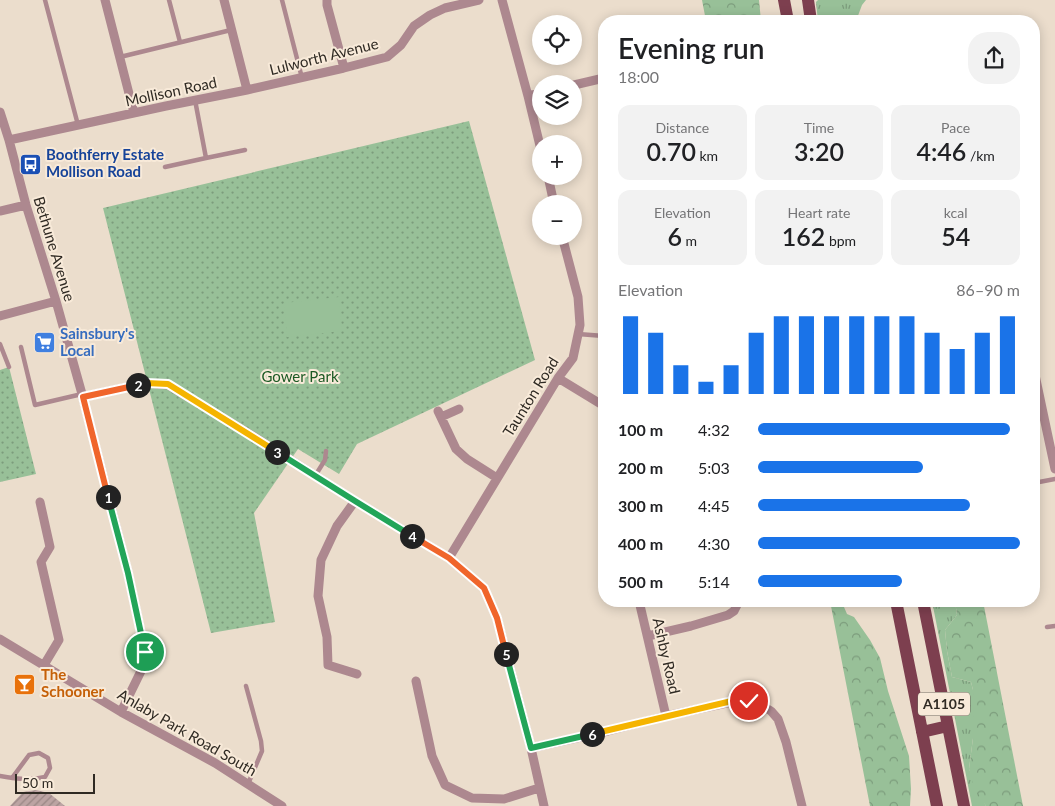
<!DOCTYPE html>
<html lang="en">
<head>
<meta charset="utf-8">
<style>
  :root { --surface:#fff; --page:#f2f2f2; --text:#202124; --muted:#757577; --accent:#1a73e8 }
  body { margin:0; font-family:Lato,sans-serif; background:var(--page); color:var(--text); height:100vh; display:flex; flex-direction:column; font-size:19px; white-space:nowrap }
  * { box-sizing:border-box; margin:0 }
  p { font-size:16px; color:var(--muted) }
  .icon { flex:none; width:28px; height:28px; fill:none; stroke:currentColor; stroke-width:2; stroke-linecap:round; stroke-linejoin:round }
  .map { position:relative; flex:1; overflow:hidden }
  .sheet { position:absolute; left:598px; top:15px; width:442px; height:592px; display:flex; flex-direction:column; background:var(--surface); border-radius:20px; box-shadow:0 2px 12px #0003 }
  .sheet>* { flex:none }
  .fabs { position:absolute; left:532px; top:15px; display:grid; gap:10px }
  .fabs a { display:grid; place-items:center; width:50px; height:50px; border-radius:50%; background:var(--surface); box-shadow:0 2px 12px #0003; font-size:25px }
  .scale { position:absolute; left:15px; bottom:12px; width:80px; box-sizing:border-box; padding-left:5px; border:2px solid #2f2a23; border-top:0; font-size:14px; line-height:18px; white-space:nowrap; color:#2f2a23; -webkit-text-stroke:4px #f8ead9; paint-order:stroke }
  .pin { position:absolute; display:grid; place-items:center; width:42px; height:42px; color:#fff; margin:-21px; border:2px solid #fff; border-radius:50%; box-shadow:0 1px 5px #0007 }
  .km { position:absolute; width:25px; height:25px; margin:-12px; border-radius:50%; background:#222; color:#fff; font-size:14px; line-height:25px; text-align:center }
  .round { display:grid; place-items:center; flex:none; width:52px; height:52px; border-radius:20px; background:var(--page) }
  .headline { display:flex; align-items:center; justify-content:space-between; height:85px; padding:0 20px }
  h1 { font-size:28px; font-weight:600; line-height:38px }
  .stats { display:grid; grid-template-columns:repeat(3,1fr); gap:8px; height:85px; padding:5px 20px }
  .stats div { display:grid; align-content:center; border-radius:12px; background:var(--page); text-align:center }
  .stats b { font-size:25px; font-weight:600 }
  .stats small { font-size:14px; font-weight:400 }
  .stats p { font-size:14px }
  .chart { height:140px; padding:10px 20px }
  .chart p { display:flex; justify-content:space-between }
  .chart svg { width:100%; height:90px; margin-top:5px; stroke:var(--accent); stroke-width:6 }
  ul { padding:0 20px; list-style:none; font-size:16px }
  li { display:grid; grid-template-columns:80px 60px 1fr; align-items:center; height:38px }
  li i { height:12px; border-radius:6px; background:var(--accent) }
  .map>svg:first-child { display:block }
  .grass { fill:url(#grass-tufts) }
  .forest { fill:url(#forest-crowns) }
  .park { fill:url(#park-dots) }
  .pitch { fill:#98c098 }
  .building { fill:url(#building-hatch) }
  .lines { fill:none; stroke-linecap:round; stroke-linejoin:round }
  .lane { stroke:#ad888f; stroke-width:4.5 }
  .street { stroke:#ad888f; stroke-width:9 }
  .primary { stroke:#7d3f4f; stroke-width:12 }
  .split-1-casing { stroke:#fff; stroke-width:10 }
  .split-2-casing { stroke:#fff; stroke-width:10 }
  .split-3-casing { stroke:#fff; stroke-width:10 }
  .split-4-casing { stroke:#fff; stroke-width:10 }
  .split-5-casing { stroke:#fff; stroke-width:10 }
  .split-6-casing { stroke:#fff; stroke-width:10 }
  .split-7-casing { stroke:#fff; stroke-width:10 }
  .split-1 { stroke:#22a559; stroke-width:6 }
  .split-2 { stroke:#f0652b; stroke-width:6 }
  .split-3 { stroke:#f5b400; stroke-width:6 }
  .split-4 { stroke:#22a559; stroke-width:6 }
  .split-5 { stroke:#f0652b; stroke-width:6 }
  .split-6 { stroke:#22a559; stroke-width:6 }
  .split-7 { stroke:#f5b400; stroke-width:6 }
  .labels { text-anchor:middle; stroke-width:4; stroke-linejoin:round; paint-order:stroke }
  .shield { fill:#f8ead9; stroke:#6b645a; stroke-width:1 }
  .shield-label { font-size:14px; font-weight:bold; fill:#2f2a23 }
  .street-label { font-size:15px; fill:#2f2a23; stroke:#f8ead9 }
  .transit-label { font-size:15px; font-weight:bold; fill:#164399; stroke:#f8ead9; text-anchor:start }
  .shop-label { font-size:15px; font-weight:bold; fill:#366cbe; stroke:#f8ead9; text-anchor:start }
  .park-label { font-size:15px; fill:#1b5923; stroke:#f8ead9 }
  .food-label { font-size:15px; font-weight:bold; fill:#c56008; stroke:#f8ead9; text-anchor:start }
</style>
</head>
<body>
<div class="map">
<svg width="1055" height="806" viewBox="0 0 1055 806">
  <defs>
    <pattern id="grass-tufts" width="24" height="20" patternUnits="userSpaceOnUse" patternTransform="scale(1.25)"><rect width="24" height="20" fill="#98c098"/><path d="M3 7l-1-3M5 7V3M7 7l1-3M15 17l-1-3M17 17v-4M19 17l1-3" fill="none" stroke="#7c9c7c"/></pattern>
    <pattern id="forest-crowns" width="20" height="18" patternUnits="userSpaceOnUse" patternTransform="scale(1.25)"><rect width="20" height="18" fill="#98c098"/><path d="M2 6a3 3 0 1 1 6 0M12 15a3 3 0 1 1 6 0" fill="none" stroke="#7c9c7c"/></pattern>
    <pattern id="park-dots" width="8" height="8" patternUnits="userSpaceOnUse" patternTransform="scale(1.25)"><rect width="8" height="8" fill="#98c098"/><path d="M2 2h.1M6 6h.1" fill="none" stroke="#7c9c7c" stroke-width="1.8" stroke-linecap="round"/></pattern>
    <pattern id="building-hatch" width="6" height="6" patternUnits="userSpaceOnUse" patternTransform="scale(1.25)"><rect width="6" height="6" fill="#bca4a3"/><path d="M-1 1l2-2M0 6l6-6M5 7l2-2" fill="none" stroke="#998684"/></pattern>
  </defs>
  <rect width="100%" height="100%" fill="#ebddcc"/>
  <!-- grass -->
  <path class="grass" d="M818,0H866L862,5L856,21H818L816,2Z
    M932,601H955L957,615L945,630L947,651L952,677L971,682L973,690V738L969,769L986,806H972Z"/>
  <!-- forest -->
  <path class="forest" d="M702,0H759L761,21H706Z
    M830,601H845L844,607L847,614L854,617L870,640L880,658L888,691L909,756L911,789L910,806H870Z
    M955,601H983L1023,806H986L974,787L969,769L973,738V690L971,682L952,677L947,651L945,630L957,615Z"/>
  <!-- park -->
  <path class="park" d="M469,121L535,360L357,444L339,474L298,449L254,513L275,622L211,633L103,208Z
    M9,367L36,474L0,482V370Z"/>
  <!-- pitch -->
  <path class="pitch" d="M339,297L342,331L287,337L284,303Z"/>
  <!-- building -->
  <path class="building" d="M36,790L49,793L65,806H10L23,792Z"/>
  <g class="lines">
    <!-- lane -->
    <path class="lane" d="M45,0L78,125
      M169,0L180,42
      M282,0L302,78
      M120,57L231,30
      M195,100L206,158L245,150
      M165,167L206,158
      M578,334L604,336
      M0,344L9,367
      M21,347L35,405L82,394
      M315,476L325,460L326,451
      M1034,483L1055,479
      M1047,627L1055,626
      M246,686L261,741L262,751L248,784
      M0,776C15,779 30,781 45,777L50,768L48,758L39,753L29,755L12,778"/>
    <!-- street -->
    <path class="street" d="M105,0L134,113
      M327,0V5L344,68
      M502,0L528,96L541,150
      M574,85L604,78
      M247,90L344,68L387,57L401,45L414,26L430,15L445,8L479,0
      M528,96L541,93
      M0,112L9,140L26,205L56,301L82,394L128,573L141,633L145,652L142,669L121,712
      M9,140L166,106L247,90L224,0
      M548,176L554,204
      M0,211L26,205
      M0,316L56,301
      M1035,375L1055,469
      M558,378L604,406
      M83,397L146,383L168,385L253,436L355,501L449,558L484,588L497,618L531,748L544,806
      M438,411L456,449L467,459L497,478
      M441,417L459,409
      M355,501L337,526L321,560L318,596L327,637L328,665L357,674
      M40,502L50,547L41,562L59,640L44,665
      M449,558L558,378L573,358L580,325L578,297L562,236
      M639,601L666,716
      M648,636L691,626L728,615L734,611L739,601
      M0,639L121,712L215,763L282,806
      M416,681L432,756L445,785L472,798L504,799L539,788
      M531,748L608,731L666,716L736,701H749L761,705L771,711L778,719L786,742L802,806"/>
    <!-- primary -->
    <path class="primary" d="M784,0L788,21
      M808,0L811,21
      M896,601L937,806
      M923,601L964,806
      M922,732L948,726"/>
  </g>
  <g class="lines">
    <defs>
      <path id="split-1" d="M108,497L128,573L145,652"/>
      <path id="split-2" d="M108,497L83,397L138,385"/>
      <path id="split-3" d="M138,385L146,383L168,384L277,452"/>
      <path id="split-4" d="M277,452L355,501L412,536"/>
      <path id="split-5" d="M412,536L449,558L484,588L497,618L506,654"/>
      <path id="split-6" d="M506,654L531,748L592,734"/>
      <path id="split-7" d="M592,734L736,700L749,701"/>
    </defs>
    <!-- split-1 casing -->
    <use href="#split-1" class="split-1-casing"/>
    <!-- split-2 casing -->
    <use href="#split-2" class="split-2-casing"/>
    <!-- split-3 casing -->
    <use href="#split-3" class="split-3-casing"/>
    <!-- split-4 casing -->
    <use href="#split-4" class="split-4-casing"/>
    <!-- split-5 casing -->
    <use href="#split-5" class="split-5-casing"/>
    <!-- split-6 casing -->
    <use href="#split-6" class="split-6-casing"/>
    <!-- split-7 casing -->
    <use href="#split-7" class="split-7-casing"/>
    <!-- split-1 -->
    <use href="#split-1" class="split-1"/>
    <!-- split-2 -->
    <use href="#split-2" class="split-2"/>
    <!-- split-3 -->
    <use href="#split-3" class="split-3"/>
    <!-- split-4 -->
    <use href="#split-4" class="split-4"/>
    <!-- split-5 -->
    <use href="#split-5" class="split-5"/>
    <!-- split-6 -->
    <use href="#split-6" class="split-6"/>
    <!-- split-7 -->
    <use href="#split-7" class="split-7"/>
  </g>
  <!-- icons -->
  <defs>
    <symbol id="bus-square" viewBox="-11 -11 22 22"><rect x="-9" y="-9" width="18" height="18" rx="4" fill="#1a4fb4" stroke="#f8ead9"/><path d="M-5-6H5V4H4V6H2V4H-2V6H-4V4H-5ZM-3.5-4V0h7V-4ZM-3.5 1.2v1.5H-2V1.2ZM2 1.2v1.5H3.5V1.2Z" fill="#fff"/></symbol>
    <symbol id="supermarket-square" viewBox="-11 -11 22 22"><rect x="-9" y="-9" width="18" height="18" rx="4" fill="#3f7fe0" stroke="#f8ead9"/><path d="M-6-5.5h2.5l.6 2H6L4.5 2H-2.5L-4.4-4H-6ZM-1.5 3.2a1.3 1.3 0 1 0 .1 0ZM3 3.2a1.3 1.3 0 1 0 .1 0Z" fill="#fff"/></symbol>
    <symbol id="bar-square" viewBox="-11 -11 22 22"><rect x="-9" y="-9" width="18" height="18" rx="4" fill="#e8710a" stroke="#f8ead9"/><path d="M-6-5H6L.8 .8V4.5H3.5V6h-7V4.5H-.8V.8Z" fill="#fff"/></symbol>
  </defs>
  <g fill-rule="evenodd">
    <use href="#bus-square" x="18" y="152" width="25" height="25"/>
    <use href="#supermarket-square" x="32" y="330" width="25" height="25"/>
    <use href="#bar-square" x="12" y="672" width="25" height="25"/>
  </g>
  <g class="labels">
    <!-- shield labels -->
    <rect class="shield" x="918" y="692.5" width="52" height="23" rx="4"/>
    <g class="shield-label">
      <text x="944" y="709">A1105</text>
    </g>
    <!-- street labels -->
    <g class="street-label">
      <text transform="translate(324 57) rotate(-14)" y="5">Lulworth Avenue</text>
      <text transform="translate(171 92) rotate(-12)" y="5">Mollison Road</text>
      <text transform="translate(54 249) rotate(73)" y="5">Bethune Avenue</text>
      <text transform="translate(531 397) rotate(-58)" y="5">Taunton Road</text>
      <text transform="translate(666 656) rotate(77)" y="5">Ashby Road</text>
      <text transform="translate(187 733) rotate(30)" y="5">Anlaby Park Road South</text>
    </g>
    <!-- transit labels -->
    <g class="transit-label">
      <text x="46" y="160">Boothferry Estate<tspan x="46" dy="17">Mollison Road</tspan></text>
    </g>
    <!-- shop labels -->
    <g class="shop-label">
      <text x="60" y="339">Sainsbury's<tspan x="60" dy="17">Local</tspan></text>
    </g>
    <!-- park labels -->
    <g class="park-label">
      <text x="300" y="382">Gower Park</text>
    </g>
    <!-- food labels -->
    <g class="food-label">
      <text x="41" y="680">The<tspan x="41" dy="17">Schooner</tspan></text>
    </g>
  </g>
</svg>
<div class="fabs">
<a><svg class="icon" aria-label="locate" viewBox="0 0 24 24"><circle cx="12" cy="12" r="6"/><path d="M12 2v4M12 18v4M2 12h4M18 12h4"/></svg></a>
<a><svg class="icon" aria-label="layers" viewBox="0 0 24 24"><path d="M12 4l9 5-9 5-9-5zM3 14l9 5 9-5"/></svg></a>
<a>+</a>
<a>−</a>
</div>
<div class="scale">50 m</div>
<div class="pin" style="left:145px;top:652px;background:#1e9e55"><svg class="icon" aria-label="arrive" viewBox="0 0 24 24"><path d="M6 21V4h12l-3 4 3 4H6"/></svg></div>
<div class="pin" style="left:749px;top:701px;background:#d93025"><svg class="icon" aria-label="check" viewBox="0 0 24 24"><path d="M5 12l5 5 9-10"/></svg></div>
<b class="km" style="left:108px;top:497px">1</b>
<b class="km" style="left:138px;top:385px">2</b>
<b class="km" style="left:277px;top:452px">3</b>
<b class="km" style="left:412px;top:536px">4</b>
<b class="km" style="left:506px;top:654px">5</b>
<b class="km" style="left:592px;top:734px">6</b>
<section class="sheet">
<div class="headline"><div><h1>Evening run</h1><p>18:00</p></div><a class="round"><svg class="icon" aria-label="share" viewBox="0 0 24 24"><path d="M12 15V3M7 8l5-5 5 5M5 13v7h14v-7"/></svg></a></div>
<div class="stats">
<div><p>Distance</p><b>0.70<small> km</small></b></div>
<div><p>Time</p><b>3:20</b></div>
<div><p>Pace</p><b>4:46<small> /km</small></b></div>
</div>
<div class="stats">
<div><p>Elevation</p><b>6<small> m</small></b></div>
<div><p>Heart rate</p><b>162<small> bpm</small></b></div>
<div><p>kcal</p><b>54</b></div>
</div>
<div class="chart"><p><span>Elevation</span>86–90 m</p>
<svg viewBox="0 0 160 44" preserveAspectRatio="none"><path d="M5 44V6M15 44V14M25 44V30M35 44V38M45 44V30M55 44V14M65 44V6M75 44V6M85 44V6M95 44V6M105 44V6M115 44V6M125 44V14M135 44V22M145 44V14M155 44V6"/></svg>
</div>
<ul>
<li><b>100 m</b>4:32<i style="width:96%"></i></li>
<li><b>200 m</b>5:03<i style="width:63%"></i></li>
<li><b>300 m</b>4:45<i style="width:81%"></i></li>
<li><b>400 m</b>4:30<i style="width:100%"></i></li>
<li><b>500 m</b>5:14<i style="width:55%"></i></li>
</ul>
</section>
</div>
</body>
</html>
